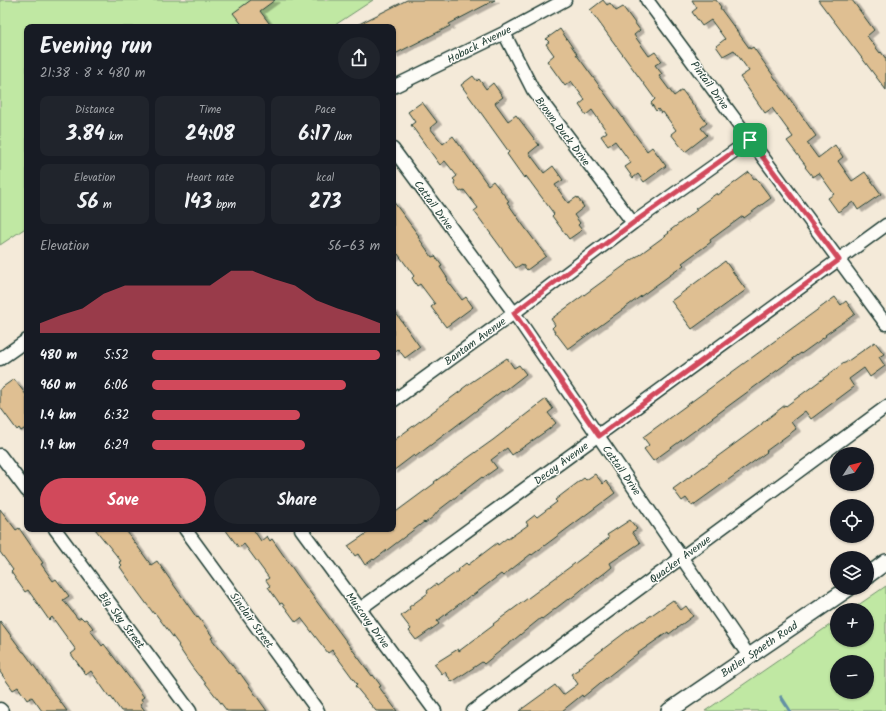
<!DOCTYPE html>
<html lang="en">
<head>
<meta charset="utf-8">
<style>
  :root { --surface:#171b24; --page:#20242c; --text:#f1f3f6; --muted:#9ea1a6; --accent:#d1495b }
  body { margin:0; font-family:Kalam,sans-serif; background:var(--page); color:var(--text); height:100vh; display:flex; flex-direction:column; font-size:15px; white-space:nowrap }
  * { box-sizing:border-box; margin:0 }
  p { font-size:13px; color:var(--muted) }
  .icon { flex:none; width:22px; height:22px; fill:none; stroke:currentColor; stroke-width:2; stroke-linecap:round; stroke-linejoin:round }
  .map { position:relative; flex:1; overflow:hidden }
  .side { position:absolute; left:24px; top:24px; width:372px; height:508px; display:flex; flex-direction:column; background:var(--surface); border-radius:8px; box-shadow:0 1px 3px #0004 }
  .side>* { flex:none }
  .needle { width:26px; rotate:54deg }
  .fabs { position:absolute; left:830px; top:447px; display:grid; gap:8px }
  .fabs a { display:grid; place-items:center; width:44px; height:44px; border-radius:50%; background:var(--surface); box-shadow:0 1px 3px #0004; font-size:20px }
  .pin { position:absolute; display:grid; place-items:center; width:34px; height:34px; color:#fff; margin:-17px; border-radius:8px; box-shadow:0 2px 6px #0006 }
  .round { display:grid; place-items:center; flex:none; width:42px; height:42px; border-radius:21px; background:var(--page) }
  .overview { display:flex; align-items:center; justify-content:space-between; height:68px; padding:0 16px }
  h1 { font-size:22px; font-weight:600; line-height:30px }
  .stats { display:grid; grid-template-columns:repeat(3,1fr); gap:6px; height:68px; padding:4px 16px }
  .stats div { display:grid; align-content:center; border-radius:8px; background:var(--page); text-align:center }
  .stats b { font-size:20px; font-weight:600 }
  .stats small { font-size:11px; font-weight:400 }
  .stats p { font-size:11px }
  .chart { height:112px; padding:8px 16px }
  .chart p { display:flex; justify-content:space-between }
  .chart svg { width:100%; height:72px; margin-top:4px; fill:var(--accent); opacity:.7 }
  .cta { display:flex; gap:8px; margin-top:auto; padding:8px 16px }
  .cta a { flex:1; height:46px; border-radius:24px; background:var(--accent); color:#fff; font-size:16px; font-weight:600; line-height:46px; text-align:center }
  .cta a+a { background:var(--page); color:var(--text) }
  ul { padding:0 16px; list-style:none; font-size:13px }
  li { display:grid; grid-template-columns:64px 48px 1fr; align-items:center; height:30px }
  li i { height:10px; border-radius:5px; background:var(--accent) }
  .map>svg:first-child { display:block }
  .green { fill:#c0e8a3; stroke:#70926c; fill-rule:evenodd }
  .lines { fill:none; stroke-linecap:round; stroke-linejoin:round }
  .stream { stroke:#6390a4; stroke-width:3.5 }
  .building { fill:#dfbf92; stroke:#1f3d34; filter:url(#shadow) }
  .minor-casing { stroke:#1f3d34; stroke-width:15 }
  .major-casing { stroke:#1f3d34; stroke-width:18 }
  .minor { stroke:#fdfcf7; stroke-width:12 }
  .major { stroke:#fdfcf7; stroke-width:15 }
  .route-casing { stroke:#fff; stroke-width:8 }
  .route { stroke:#d1495b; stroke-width:5 }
  .labels { text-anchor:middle; stroke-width:3; stroke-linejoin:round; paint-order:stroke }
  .street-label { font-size:11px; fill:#1f3d34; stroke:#fdfcf7 }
</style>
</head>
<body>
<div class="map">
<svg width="886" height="711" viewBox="0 0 886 711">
  <defs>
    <filter id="shadow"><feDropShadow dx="4.5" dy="2.5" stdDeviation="0" flood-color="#0004"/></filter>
  </defs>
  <rect width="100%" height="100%" fill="#f4ead9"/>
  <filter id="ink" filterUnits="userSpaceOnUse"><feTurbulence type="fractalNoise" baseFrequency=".025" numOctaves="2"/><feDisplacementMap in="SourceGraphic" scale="8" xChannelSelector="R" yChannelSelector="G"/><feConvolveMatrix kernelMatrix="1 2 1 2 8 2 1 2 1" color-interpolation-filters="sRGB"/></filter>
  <g filter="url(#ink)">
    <!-- green -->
    <path class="green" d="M0,0H373L332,27H27V227L0,245Z
      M886,586V711H705L837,620V640H867V610H851ZM837,662H867V692H837Z"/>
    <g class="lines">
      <!-- stream -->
      <path class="stream" d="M781,697L790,711"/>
    </g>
    <!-- building -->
    <path class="building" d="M251,0H275L260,11L272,27H244L233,13Z
      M407,0H495L449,24L450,26L393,55V27H353Z
      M603,0L607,5L610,3L616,11L623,7L640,30L634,35L649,56L655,52L662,61L655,65L662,74L659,76L674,96L682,90L707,123L701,128L707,135L685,152L671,134L676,130L663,112L661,113L658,109L656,111L651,103L655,99L590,10Z
      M692,0H716L721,7L720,8L750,49L753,47L816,136L807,143L818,158L835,145L843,157L838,161L852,181L865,172L881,194L858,210L853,202L838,212L828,198L834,194L819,173L813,177L805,167L806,166L787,141L793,137L772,108L765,113L740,77L749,71L734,50L723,56L716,46L725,39L711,20L702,26L692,12L697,8Z
      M818,0H852L874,30L867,36L880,53L881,52L886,59V90Z
      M560,29L577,54H576L647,151L652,147L666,166L644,182L638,174L633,178L625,167L631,163L615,141L608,146L601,136L607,132L592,110L586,115L579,105L585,100L571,81L565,86L547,61L554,55L546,44L549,42L546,39Z
      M473,76L477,81L479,79L486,89L493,83L503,97L495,103L508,121L516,115L539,145L529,153L544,173L553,166L563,180L555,185L568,203L577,197L584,207L574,215L580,223L578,225L582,230L569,239L552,216L554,214L526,176L524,178L507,154L509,152L461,85Z
      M422,102L437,122L430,128L443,144L453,136L488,185L493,181L509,201L507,202L523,225L546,256L527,270L522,264L516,268L474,211L478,208L464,190L460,192L454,183L455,181L453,179L457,176L445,161L440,165L411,125L415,122L408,112Z
      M749,172L754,179L756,178L771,198L744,218L743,216L710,240L711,242L682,263L684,265L568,349L552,328L555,325L551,319L669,233L668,232L697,210L695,209L717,193L718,195Z
      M393,201L419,236L418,237L432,257L435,256L442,266L440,267L448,279L447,280L462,300L466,297L473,307L446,327L431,307L435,304L420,284L417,286L412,278L414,276L398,254L393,258Z
      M725,261L746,290L692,329L671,301Z
      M835,297L841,305L846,301L855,314L825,335L826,336L801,354V353L653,461L644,449L649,445L643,437Z
      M393,309L420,347L405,358L398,349L393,353Z
      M875,342L884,354L879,357L885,366L870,377L864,368L849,379L854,387L811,419L805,411L791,422L796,429L766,451L767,452L692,506L686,498L682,501L673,489L762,424V423L785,405L786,406L844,363H845Z
      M507,358L514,368L519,365L526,374L503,392L502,391L415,457L414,455L393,471V441L462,390V389L470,383Z
      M14,379L27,396V427L21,431L19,428L17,430L0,407V389Z
      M546,399L553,409L548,413L556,423L549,429L512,455L507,448L491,460L497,468L483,478L482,477L439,510L433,517L425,523L424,522L374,560L373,559L365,565L358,554L355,556L348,546L373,529H393V514L435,483L434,482L493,440Z
      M595,474L603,484L606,481L615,493L532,555L531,554L503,576L501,574L472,596L471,595L437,621L439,624L416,640L409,631L411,629L401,616L410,609L409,607L428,593L427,591L436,584L437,586L458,571L457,570L466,563L468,565L497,543L498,545L507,538L508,539L528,525L526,522L535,515L537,517L557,502L555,500L564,493L584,478L586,480Z
      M0,509L16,530L19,528L43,563L41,564L53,581L56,579L69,596L63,600L78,619L81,617L84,620L86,619L93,628L90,630L102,646L104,644L144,697L141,699L143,702L140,704L145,711H121L111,697L110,698L91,671L86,675L71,654L76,650L52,617L49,620L28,590L25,592L11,572L13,570L0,552Z
      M630,520L637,529L632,532L640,543L610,563L612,567L606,572L598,578L597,577L569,600L568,599L542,619L541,618L484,664L482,662L452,682L445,672L442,674L434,664L458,649L459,651L494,625L493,624L609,538L607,535Z
      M95,529H125L151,565L157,561L197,618L198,617L213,637L211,638L239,674L240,673L267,711H227L200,676H199L192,667L178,646L179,645L155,613L154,614L137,591L120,567L122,565L119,562L121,561Z
      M225,529H253L261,541L267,536L270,541L272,539L300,579L372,676L373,675L381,686L379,687L397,711H376L355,686L357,684L332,650L328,653L301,618L296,622L282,603L280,604L268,587L270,586L266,580L269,578L244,544L239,548Z
      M673,600L681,610L686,606L693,616L669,634L668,632L638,653L605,679L583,697L582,695L562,711H519L555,685L563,695L578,684L571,674L579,669L578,668L635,625L643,620V621Z
      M0,621L23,652H24L67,711H42L32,697L27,700L18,687L13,690L0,672Z"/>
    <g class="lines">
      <defs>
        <path id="minor" d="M647,0L886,324
          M504,33L533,90L633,223
          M393,87L504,33L565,0
          M393,149L514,313L749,656
          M0,359L27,340
          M393,401L514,313L633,223L750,140
          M0,455L27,491
          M55,529L190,711
          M185,529L318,711
          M301,529L435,711
          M360,609L886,225
          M0,709L2,711
          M473,711L886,407"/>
        <path id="major" d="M867,576L886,562
          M669,711L849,588"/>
      </defs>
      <!-- minor casing -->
      <use href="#minor" class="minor-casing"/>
      <!-- major casing -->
      <use href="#major" class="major-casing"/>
      <!-- minor -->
      <use href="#minor" class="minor"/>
      <!-- major -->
      <use href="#major" class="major"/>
    </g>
  </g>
  <g class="lines" filter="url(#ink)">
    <defs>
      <path id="route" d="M750,140L839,260L599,436L514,313L633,223Z"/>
    </defs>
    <!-- route casing -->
    <use href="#route" class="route-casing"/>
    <!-- route -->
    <use href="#route" class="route"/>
  </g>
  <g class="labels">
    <!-- street labels -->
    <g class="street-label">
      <text transform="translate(479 44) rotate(-27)" y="4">Hoback Avenue</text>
      <text transform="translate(710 85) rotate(54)" y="4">Pintail Drive</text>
      <text transform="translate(563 131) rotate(53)" y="4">Brown Duck Drive</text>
      <text transform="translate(434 205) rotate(54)" y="4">Cattail Drive</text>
      <text transform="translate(475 341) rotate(-36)" y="4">Bantam Avenue</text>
      <text transform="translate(561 463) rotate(-36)" y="4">Decoy Avenue</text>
      <text transform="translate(622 470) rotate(55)" y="4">Cattail Drive</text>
      <text transform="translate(680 559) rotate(-36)" y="4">Quacker Avenue</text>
      <text transform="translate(122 620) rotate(53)" y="4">Big Sky Street</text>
      <text transform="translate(252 620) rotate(54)" y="4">Sinclair Street</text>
      <text transform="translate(368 620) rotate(54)" y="4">Muscovy Drive</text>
      <text transform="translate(759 649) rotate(-34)" y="4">Butler Spaeth Road</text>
    </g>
  </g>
</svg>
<div class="fabs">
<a><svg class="needle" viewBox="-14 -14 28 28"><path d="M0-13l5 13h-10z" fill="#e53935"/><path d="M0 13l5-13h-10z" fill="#9ea1a6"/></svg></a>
<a><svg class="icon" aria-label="locate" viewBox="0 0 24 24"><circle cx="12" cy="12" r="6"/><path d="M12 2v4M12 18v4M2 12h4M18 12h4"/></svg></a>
<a><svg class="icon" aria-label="layers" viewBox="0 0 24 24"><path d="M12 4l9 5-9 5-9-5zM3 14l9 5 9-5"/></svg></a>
<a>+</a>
<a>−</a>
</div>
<div class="pin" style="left:750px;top:140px;background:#1e9e55"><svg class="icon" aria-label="arrive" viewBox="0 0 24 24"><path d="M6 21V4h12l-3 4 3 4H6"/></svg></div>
<section class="side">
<div class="overview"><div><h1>Evening run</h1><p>21:38 · 8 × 480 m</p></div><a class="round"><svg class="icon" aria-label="share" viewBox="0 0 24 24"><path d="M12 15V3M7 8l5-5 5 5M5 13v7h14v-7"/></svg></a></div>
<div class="stats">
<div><p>Distance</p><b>3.84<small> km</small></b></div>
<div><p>Time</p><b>24:08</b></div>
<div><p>Pace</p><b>6:17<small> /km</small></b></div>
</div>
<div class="stats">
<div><p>Elevation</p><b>56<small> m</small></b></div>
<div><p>Heart rate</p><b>143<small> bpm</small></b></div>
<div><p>kcal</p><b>273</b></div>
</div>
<div class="chart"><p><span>Elevation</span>56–63 m</p>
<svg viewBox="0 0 160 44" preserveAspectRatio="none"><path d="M0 44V38L10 33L20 29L30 20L40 15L50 15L60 15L70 15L80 15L90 6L100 6L110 11L120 15L130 24L140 29L150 33L160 38V44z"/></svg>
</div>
<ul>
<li><b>480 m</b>5:52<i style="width:100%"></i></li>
<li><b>960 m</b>6:06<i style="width:85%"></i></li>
<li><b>1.4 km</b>6:32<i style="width:65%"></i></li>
<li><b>1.9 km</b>6:29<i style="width:67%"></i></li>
</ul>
<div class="cta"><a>Save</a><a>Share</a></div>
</section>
</div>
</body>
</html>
